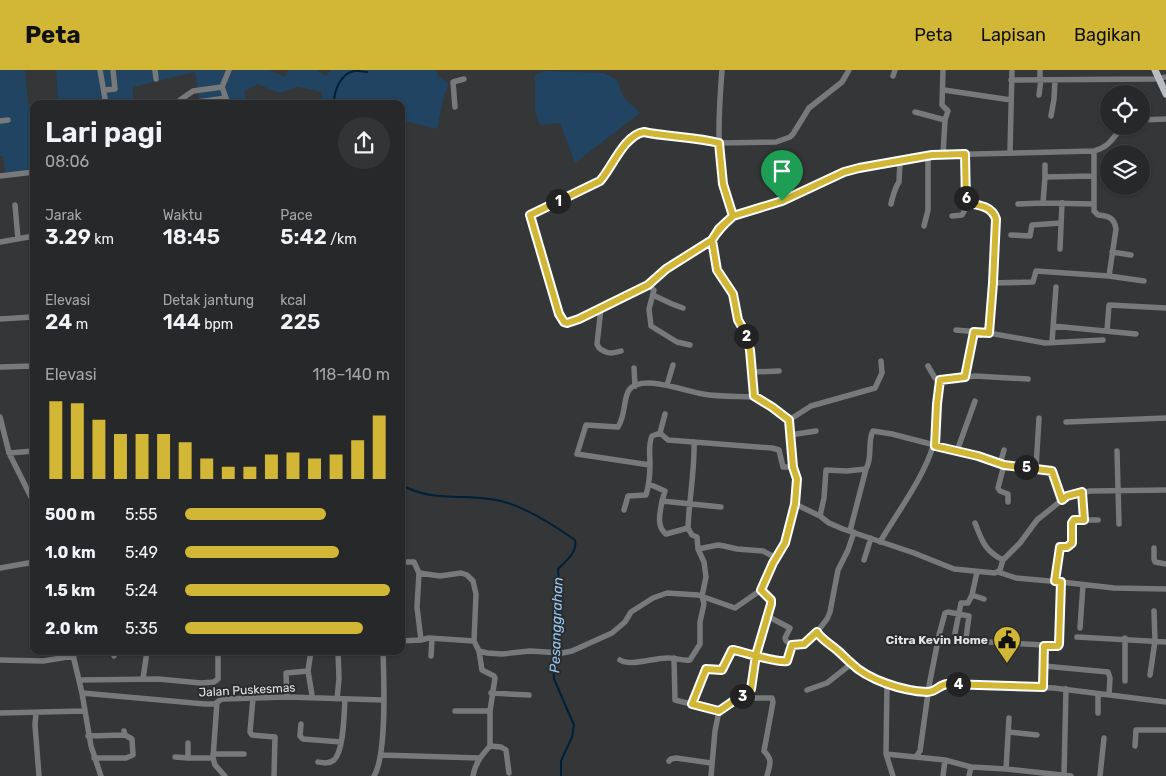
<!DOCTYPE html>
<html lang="id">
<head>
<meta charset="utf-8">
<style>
  :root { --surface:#27282a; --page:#333436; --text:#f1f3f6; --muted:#a4a6a8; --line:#434447; --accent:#d2b736 }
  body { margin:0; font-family:Rubik,sans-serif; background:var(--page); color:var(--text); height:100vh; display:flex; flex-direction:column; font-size:19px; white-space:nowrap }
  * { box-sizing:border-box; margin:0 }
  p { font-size:16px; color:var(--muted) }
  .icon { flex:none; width:28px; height:28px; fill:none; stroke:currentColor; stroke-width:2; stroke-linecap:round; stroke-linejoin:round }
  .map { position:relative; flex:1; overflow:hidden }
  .drawer { position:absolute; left:30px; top:30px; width:375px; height:555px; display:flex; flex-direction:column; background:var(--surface); border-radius:10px; box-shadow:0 1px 4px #0004,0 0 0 1px var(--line) }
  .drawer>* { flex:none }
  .fabs { position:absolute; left:1100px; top:15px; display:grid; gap:10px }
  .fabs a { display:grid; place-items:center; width:50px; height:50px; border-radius:50%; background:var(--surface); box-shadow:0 1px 4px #0004,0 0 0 1px var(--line); font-size:25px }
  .pin { position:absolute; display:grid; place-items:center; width:42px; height:42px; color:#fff; margin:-51px -21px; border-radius:50% 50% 50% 0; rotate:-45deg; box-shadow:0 0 5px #0007 }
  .pin .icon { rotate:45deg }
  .km { position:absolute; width:25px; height:25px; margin:-12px; border-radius:50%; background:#222; color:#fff; font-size:14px; line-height:25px; text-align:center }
  .round { display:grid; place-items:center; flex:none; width:52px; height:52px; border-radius:26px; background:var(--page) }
  .head { display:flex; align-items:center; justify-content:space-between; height:85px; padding:0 15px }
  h1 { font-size:28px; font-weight:600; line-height:38px }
  .metrics { display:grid; grid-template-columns:repeat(3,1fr); gap:8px; height:85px; padding:5px 15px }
  .metrics div { display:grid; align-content:center }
  .metrics b { font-size:21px; font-weight:600 }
  .metrics small { font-size:14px; font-weight:400 }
  .metrics p { font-size:14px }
  .chart { height:140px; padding:10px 15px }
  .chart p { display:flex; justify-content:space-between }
  .chart svg { width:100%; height:90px; margin-top:5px; stroke:var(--accent); stroke-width:6 }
  ul { padding:0 15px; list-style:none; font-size:16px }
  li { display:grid; grid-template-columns:80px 60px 1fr; align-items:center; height:38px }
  li i { height:12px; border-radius:6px; background:var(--accent) }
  header { display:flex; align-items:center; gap:30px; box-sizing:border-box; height:70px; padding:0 25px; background:var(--accent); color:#111 }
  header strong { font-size:24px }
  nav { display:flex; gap:28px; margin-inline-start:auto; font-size:18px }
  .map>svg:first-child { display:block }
  .green { fill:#214462 }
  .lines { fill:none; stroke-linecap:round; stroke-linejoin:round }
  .stream { stroke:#002039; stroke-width:2 }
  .minor { stroke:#78797a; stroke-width:5.5 }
  .major { stroke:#babdbf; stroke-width:7 }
  .route-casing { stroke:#fff; stroke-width:10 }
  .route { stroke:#d2b736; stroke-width:6 }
  .labels { text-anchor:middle; stroke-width:4; stroke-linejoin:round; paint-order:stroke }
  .poi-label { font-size:12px; font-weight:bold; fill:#e2e4e5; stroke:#2a2c2e; text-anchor:end }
  .street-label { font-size:12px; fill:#e2e4e5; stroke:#2a2c2e }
  .water-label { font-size:14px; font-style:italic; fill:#99c8f4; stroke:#2a2c2e }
</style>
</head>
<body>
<header>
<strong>Peta</strong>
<nav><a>Peta</a><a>Lapisan</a><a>Bagikan</a></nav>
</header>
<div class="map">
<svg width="1166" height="706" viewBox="0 0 1166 706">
  <rect width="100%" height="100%" fill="#343638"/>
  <!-- green -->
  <path class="green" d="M0,0H25L28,34L58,33L56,0H269L285,7L288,0H317L326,6L331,0H436L438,6L449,14L444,26L437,59L404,51L401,52V34H321L322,22L298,17L279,23L258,14L244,21L247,34H200L195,2L133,17V34H34V102L6,108L3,86H0Z
    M545,1L604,3L617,10L624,28L640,43L575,93L560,53L540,55L535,41V5Z"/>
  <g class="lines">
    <!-- stream -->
    <path class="stream" d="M334,34C334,21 340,4 354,1C358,0 363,2 367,2
      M401,415C435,433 462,423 496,430C520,434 555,456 575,470C578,482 566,491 558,499L560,529L553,558V580
      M553,585L554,609L574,655L572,667L561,691V706"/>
    <!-- minor -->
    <path class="minor" d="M100,0L106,34
      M155,0L156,9
      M722,0C718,50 715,99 733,146
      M849,0L842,12L809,38L793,64L790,67L776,72L719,73L706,70L641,63L618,84L605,105L600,111L530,145L559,244L564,252L567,253L579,249L648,215L666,199L712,170L719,159L733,146L782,131L844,103L876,94L932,85L1094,81C1115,75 1111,64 1127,56
      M893,6L895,0
      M1040,9V0
      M1011,10L1154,9L1166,7
      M222,17L228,34
      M105,20L115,19L113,0
      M944,20L1011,30
      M1039,25L1041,9
      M190,33L226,28
      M180,34V30L193,21L222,17L229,0
      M455,37L453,12L464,9
      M915,42L945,50
      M1051,46L1054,29L1055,10
      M1141,50L1166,49
      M0,51L8,50
      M1010,82L1012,0
      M943,85L945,50L948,41L942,35L943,0
      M1045,95V107
      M0,106L34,102
      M966,133L980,135L994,143L995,149L993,213
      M1043,133L1045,107L1094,106
      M891,134C892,128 896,116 899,112L900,91
      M1018,134L1043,133L1094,134
      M15,135L18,169
      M952,146L962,145L966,138L965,85
      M924,156L928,140V86
      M1011,165L1030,166L1032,155L1061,153
      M0,172L34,166
      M1060,179L1062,133
      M1112,182L1131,185
      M1109,206L1144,211
      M648,215L654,220L649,239L651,256L677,272L690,275
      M653,225L672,234L683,238
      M601,238L597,274L599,278C607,284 612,284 621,281
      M0,249L32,247
      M1053,256L1136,264
      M956,260L989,263L1045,273L1103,270
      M1107,261L1109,235L1166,238
      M989,263L993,213L1033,212L1036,201L1109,206L1116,159C1114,147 1108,146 1098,145L1094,141V81
      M1052,272L1056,217
      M928,296L935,308L940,310L975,306L1028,309
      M0,297L34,296
      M634,298L635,316
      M752,302L779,301
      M965,307L974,262
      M667,315L673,295
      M665,344L660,363L668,370L772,378L779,380L783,397H793
      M0,347L9,383L34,433
      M789,350L811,336L875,318L882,303L881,291
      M1066,352L1166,348
      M790,365L816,361
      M935,376L937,334L940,310
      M957,381L975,331
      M1117,381L1119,454
      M9,383L34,381
      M1000,394L1004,380
      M650,395L577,384L586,355L618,357C626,345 623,329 629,320C642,303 686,322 703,324C720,327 737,326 754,327
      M1004,395L998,418L1000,421L1008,424V432
      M1036,398L1039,348
      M649,414L665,421L662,431L721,437
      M1082,422L1084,450
      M795,434L820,446L829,453L843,459L914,483L954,499L995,503L1000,500L1003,490L1020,473L1037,450L1067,426L1090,421L1166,420
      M624,440L628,426L646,425C649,415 650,404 650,394C650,384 648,375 652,366L660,363
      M820,446L824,428L826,400L847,401L866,399C873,388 867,371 873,361L892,364L977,386L1004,395L1048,400C1056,404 1058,421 1062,430
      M975,453C982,471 985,481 1003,490
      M688,458C689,429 695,400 694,372
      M850,461L866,399
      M880,472C897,443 924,407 933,376
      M1154,478V489L1155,492L1166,494
      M698,479L718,475L724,476L737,479L763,481L776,488
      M864,490L871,468
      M401,492H414L419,503L440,506L461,503L467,505L473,511L476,524L474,571L479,581L487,583L502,584L530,581L562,583L572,581L612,563L625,552L631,542L653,528L667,523L698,525L735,538L761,520L789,464L795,434L797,409L793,397L789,350L772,337L754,327L750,280L745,262L738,250L733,224L717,200L712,170
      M0,498L34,492
      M977,502L972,525L984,529
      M998,502L1016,508L1061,512L1059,574L1058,576L1044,575L1043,617
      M419,503L417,537L421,570
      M1055,511L1060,477H1067L1071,473L1072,453L1074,450H1098
      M1061,512L1114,518L1166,519
      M761,520L771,530L769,547L790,558L785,568L786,571L792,575H802L817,562C821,570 832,576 840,582C844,586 847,590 851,593C867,609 908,624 930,622C937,621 939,615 947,613L1054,618L1166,632
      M1080,558L1083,515
      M817,562L827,549L830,542L838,500L848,480L854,462
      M955,563L961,533H968L972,525
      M1077,567L1166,572
      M401,571L421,570L429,568L474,571
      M72,581L82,623L91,676L101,706
      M113,581L114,586
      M311,581L308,601L312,625
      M431,586L432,569
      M674,588L675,630L719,641
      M0,590L43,591L74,586
      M620,590C631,597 656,587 669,588C677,588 682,591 690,590L700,574V552L704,534L702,526L706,507L704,492L698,479L697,467L692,465L688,458L666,464C656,456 660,443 662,431
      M1044,596L1108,602L1110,608L1109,625
      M1150,605L1155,571L1154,541
      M143,609L147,581
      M79,610L158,609L201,613L214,612L218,609V581
      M1125,611V568
      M887,613L886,684L893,706
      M807,620L827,613L851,594
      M82,623L205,634H215L220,630L223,629L287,627L383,630
      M491,623L529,625
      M747,623L754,628H772L773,632L764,681C773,690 770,694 767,706
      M287,627L286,603L308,601
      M253,628L250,662L252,665L275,667L274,706
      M337,629L339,609L338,581
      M217,632L213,688L215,695L225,706
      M692,634L706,599H722L732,580L782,592L787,591L792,575
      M455,641H490
      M0,643L84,641
      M36,643L35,655L39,706
      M1098,643V624
      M301,654L300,666L303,669L341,672
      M1009,662L1037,665
      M88,666L125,665L124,661
      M490,676L501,677L506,680L509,703
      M1135,676L1136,660H1166
      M213,684H244
      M886,684L945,690L971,697L1006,699L1071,706
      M381,685L479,688
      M175,687L188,688V673
      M916,687L920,681L929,616L939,565L945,543L948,542L969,546L966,568L970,571L1044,575
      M94,688H126L133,685L132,669L125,665
      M188,688H213
      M669,691L671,689L676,688L711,693
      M318,692C324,693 329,694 334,690C344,681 344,643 345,630
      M1006,699L1009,648
      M374,706C387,685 384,609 383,581
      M473,706C475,693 482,685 490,676V641L495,608L494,606L482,600L479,581
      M711,706L715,661L719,641L751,619L756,585L769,547
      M943,706L945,690
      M969,706L971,697
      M1064,706L1066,619
      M1100,706L1104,668"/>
    <!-- major -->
    <path class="major" d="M1155,0L1166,24"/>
  </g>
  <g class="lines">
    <defs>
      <path id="route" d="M782,131L733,146L719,159L712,170L666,199L648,215L579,249L567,253L564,252L559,244L530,145L600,111C612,98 624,65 644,62C668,67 695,67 719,73L723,114L733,146C725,153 718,160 712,170L717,200L733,224L738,250L745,262L750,280L754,326L772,337L789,350L793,397L797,409L795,434L785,473L773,493L761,520L771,530V534L756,585L751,619L719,641L692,634L706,599L722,600L732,580H734C746,583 777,593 787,591L792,575L804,574L817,562C821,569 830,574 837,580C842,584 846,589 851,593C868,610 903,621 927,622C936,622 939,615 947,614L1043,617L1044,576H1058L1059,574L1061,512L1055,511L1060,477H1067L1072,473V453L1074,450H1084L1082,422L1067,426L1062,430L1052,401L1004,395L978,386L935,376L937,334L940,310L965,307L974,262L989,263L993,213L996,149C992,136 979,135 966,133L965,84L932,85L859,98L844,102L782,131"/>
    </defs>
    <!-- route casing -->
    <use href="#route" class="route-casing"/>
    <!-- route -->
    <use href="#route" class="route"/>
  </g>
  <!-- icons -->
  <defs>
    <symbol id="civic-pin" viewBox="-11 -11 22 30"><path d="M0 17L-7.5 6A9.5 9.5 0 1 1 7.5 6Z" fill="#d2b736" stroke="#2a2c2e"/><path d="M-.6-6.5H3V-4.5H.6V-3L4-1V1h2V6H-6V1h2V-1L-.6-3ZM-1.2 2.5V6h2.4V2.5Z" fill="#111"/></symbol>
  </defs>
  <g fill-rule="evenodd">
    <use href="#civic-pin" x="991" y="554" width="32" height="43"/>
  </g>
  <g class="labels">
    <!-- poi labels -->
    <g class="poi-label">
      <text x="988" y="574">Citra Kevin Home</text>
    </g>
    <!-- street labels -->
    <g class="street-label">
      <text transform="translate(247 620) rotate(-3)" y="4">Jalan Puskesmas</text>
    </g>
    <!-- water labels -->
    <g class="water-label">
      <text transform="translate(556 555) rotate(-88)" y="5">Pesanggrahan</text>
    </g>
  </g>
</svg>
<div class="fabs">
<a><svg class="icon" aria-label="locate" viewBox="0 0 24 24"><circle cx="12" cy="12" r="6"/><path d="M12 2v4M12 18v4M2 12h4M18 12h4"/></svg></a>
<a><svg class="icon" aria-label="layers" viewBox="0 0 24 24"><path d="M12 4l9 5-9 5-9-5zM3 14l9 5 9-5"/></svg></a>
</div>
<div class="pin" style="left:782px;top:131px;background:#1e9e55"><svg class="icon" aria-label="arrive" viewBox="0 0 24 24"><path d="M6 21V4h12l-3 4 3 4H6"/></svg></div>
<b class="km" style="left:558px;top:131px">1</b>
<b class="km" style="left:746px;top:266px">2</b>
<b class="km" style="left:742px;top:626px">3</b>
<b class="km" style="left:958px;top:614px">4</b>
<b class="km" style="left:1026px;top:397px">5</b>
<b class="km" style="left:966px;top:128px">6</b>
<section class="drawer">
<div class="head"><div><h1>Lari pagi</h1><p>08:06</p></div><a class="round"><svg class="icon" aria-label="share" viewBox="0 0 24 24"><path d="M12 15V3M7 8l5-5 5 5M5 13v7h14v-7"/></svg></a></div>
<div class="metrics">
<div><p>Jarak</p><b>3.29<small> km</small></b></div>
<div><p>Waktu</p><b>18:45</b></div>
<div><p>Pace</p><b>5:42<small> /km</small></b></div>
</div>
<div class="metrics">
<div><p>Elevasi</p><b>24<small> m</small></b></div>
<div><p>Detak jantung</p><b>144<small> bpm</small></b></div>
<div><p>kcal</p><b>225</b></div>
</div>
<div class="chart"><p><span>Elevasi</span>118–140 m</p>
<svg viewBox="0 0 160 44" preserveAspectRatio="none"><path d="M5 44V6M15 44V7M25 44V15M35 44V22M45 44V22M55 44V22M65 44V26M75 44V34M85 44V38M95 44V38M105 44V32M115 44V31M125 44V34M135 44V32M145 44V25M155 44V13"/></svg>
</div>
<ul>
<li><b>500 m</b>5:55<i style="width:69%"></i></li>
<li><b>1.0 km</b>5:49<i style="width:75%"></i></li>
<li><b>1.5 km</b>5:24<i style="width:100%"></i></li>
<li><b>2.0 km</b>5:35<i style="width:87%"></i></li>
</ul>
</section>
</div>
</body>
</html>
